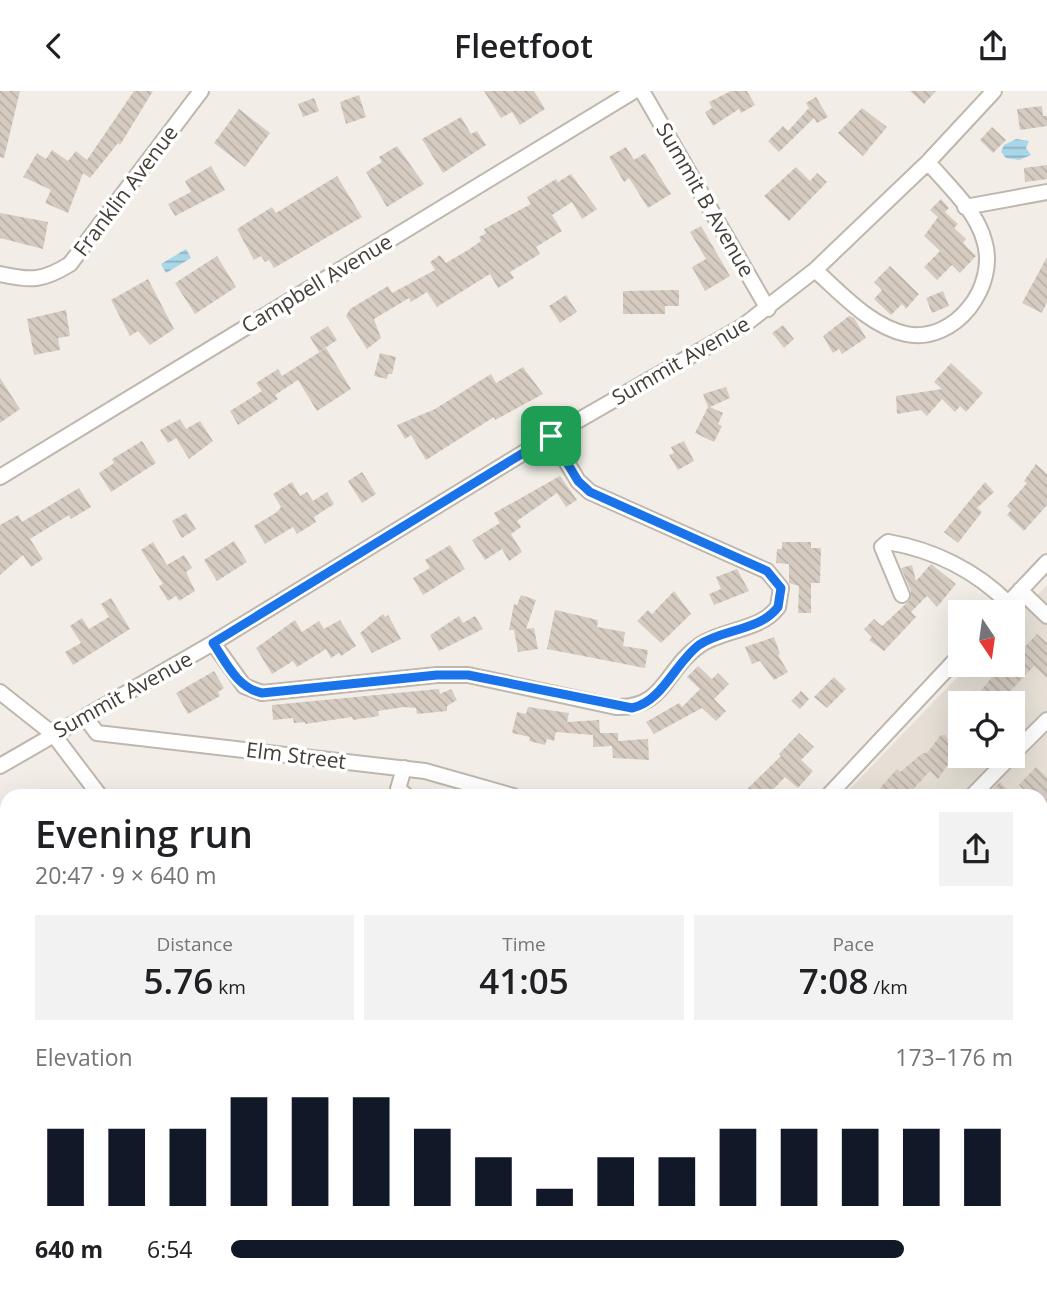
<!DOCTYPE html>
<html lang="en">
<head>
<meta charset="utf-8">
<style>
  :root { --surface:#fff; --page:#f2f2f2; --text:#202124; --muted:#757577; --accent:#111827 }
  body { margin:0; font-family:"Open Sans",sans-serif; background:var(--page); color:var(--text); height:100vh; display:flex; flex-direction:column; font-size:26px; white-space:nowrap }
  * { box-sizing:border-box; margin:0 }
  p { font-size:23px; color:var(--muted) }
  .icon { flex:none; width:38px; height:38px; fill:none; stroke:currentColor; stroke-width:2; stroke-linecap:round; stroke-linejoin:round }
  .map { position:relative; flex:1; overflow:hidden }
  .panel { position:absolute; left:0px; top:698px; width:1048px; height:502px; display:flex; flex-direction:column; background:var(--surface); border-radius:21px 21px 0 0; box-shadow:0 7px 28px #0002 }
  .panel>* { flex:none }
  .needle { width:46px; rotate:167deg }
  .fabs { position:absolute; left:948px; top:509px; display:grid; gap:14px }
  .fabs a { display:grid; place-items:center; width:77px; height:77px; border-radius:0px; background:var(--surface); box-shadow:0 7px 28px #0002; font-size:35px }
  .pin { position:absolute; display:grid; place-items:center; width:60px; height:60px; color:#fff; margin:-30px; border-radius:14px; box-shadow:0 4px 10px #0006 }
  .round { display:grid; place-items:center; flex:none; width:74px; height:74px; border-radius:0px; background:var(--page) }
  .overview { display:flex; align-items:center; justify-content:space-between; height:119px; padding:0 35px }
  h1 { font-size:38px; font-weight:600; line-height:52px }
  .figures { display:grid; grid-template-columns:repeat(3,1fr); gap:10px; height:119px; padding:7px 35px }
  .figures div { display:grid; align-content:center; border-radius:0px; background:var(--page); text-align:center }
  .figures b { font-size:35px; font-weight:600 }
  .figures small { font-size:19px; font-weight:400 }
  .figures p { font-size:19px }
  .chart { height:196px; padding:14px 35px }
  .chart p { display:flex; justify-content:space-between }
  .chart svg { width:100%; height:126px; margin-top:7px; stroke:var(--accent); stroke-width:6 }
  ul { padding:0 35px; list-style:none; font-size:23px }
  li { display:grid; grid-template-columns:112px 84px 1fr; align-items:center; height:52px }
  li i { height:18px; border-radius:9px; background:var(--accent) }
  header { display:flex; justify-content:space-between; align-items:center; height:91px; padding:0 35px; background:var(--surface); font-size:32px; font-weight:600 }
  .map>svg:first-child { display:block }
  .residential { fill:#e5dfd6; fill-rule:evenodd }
  .park { fill:#d2e2b4 }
  .parking { fill:#e3e1df }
  .water { fill:url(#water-rules) }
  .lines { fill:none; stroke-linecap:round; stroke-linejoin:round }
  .stream { stroke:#aad6e9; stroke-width:4.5 }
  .building { fill:url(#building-back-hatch) }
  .minor-casing { stroke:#bfb7ae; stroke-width:18 }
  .major-casing { stroke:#d7ad70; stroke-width:21 }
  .minor { stroke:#fff; stroke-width:14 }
  .major { stroke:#f4d29e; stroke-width:18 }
  .route-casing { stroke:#fff; stroke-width:14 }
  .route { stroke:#1a73e8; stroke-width:9 }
  .labels { text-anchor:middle; stroke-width:7; stroke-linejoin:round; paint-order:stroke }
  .street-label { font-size:21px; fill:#443e37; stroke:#fff }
</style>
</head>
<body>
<header><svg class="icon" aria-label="back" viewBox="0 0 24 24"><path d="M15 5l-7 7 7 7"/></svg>Fleetfoot<svg class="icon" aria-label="share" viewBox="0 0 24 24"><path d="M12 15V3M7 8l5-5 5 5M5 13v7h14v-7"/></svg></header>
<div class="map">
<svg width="1047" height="1200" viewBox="0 0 1047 1200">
  <defs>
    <pattern id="water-rules" width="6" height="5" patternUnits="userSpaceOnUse" patternTransform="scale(1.75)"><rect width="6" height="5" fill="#aad6e9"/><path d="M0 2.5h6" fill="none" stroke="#8cafbe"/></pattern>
    <pattern id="building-back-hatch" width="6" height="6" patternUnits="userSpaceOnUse" patternTransform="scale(1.75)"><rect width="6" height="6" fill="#d5cbc1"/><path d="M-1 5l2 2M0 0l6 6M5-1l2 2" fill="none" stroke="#b8afa6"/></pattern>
  </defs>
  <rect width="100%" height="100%" fill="#f2eee7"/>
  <!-- residential -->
  <path class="residential" d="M1047,494V754L1041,760V705H843L969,574H1013V529ZM961,612H1013V665H961Z
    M1047,844V1192L1041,1187V850Z"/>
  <!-- park -->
  <path class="park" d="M0,1150L7,1151V1194L370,1196L366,1200H0Z"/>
  <!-- parking -->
  <path class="parking" d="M894,1194H1036L1043,1200H901Z"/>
  <!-- water -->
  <path class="water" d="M1016,48L1029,50L1026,57L1031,64L1019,69L1006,67L1001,61L1004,54Z
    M186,158L191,167L166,182L161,173Z"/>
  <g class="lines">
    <!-- stream -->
    <path class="stream" d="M0,1154L7,1156
      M321,1194L359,1200"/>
  </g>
  <!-- building -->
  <path class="building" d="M0,0H20L4,67L0,66Z
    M134,0H153L120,54L118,52L90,87L83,82L68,122L45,112L51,99L23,86L37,62L46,68L52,59L68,70L76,60L87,69Z
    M484,0H534L545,18L520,34L512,21L501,27Z
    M731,0H747L755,14L741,22L739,18L713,35L705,21L712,17L709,11Z
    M910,0H936L924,13Z
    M359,4L366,26L346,33L340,11Z
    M816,6L828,26L817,32L814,27L779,61L768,50L783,35L788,40L809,17L806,12Z
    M314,7L319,20L303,26L298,13Z
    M1042,15L1043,25H1047V35L1020,39L1017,18Z
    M862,17L887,36L863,65L838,42Z
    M239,18L270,42L245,76L214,52Z
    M461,26L471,43L477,40L486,54L443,82L422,48Z
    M992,36L1006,49L993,62L980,49Z
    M397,55L424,93L387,116L366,81L382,71L379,66Z
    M626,56L634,69L645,62L671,103L648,117L629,87L624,91L609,66Z
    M1047,74V88L1025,91L1024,77Z
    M211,75L225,99L175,125L168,113L191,101L185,90Z
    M796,76L810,90L817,82L827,91L789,130L764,105Z
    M571,83L597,118L582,128L572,111L552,124L562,140L536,156L540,163L510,181L514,187L498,197L490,183L437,216L427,201L411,211L409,207L374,228L381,247L367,258L346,225L350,218L388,195L392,202L435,179L430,171L440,164L446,172L468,159L481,150L479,146L486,142L484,138L531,113L527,106L556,88L558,91Z
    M337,85L362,126L274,177L269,169L265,171L261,165L254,169L237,138L272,116L276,122Z
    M941,108L949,117L945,121L958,133L954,137L966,148L963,152L976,165L960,182L952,174L937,189L924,176L940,160L924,145L938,126L930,119Z
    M0,122L48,131L43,158L0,147Z
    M701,135L730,185L705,200L692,176L706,168L690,141Z
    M217,165L236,196L195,223L175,192Z
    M1047,166V211L1042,222L1022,212Z
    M890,175L919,203L906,218L902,213L891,224L874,208L882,199L874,191Z
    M148,188L174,238L150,254L138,240L130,245L111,209Z
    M679,199V215H665V223H623V200Z
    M943,200L949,215L932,222L926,207Z
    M566,204L577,221L560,232L549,215Z
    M66,219L70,245L58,247L60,259L34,264L27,228Z
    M849,225L854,227L866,247L842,263L839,258L833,262L823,245Z
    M783,234L794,248L784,257L772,242Z
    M328,235L337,249L319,261L310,246Z
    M326,257L351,298L317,320L298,289L275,304L278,308L238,334L230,320L262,300L256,292L278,278L282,285Z
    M380,262L396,266L392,283H388L387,288L374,285Z
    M951,272L983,302L966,321L960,315L955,321L942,308L927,325L921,319L897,323L896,305L942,298L934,291Z
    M523,276L543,303L495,329L494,326L426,369L411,344L405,348L397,334L435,318L491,283L496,292Z
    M0,287L20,318L0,332Z
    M726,296L730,307L710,316L723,322L718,333L722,335L714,351L695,342L708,316L703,303Z
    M180,328L186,338L200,330L213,350L189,368L176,347L168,352L160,339Z
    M142,350L156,372L111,401L99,382L114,372L112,368Z
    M684,350L694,370L678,379L669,364L674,362L671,356Z
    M1036,373L1047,383V414L1024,440L1007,424L1011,419L1007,415L1027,392L1024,390Z
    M362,381L376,403L362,412L348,390Z
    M560,385L577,409L566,416L557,402L517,430L521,436L511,443L522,461L509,470L502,458L485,469L472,449L500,432L494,422Z
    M292,391L300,405L307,401L313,410L327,401L334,413L314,426L316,431L297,443L293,436L265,453L254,435L277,421L281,416L273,403Z
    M985,391L994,401L977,417L982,421L958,452L944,441Z
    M79,397L91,416L71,428L69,424L30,448L43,468L31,476L23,464L0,484V434L18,424L22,431Z
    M186,422L196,438L182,447L172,430Z
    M234,450L247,471L217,490L204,469Z
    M153,451L167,474L184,464L192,477L186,481L195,500L179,510L176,505L168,510L159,495L163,493L141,459Z
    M782,451H811V457H821L820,492H811V522H798L799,495L789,492V473L776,472L777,458H782Z
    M450,454L465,478L423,504L413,487L430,477L425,469Z
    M931,473L956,493L937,516L927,505L911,521L916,526L884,560L869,549L872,546L864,538L874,528L882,535L910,509L911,500L901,477L912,474L916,490Z
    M737,478L749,500L714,514L709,503L721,498L716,486Z
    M674,500L691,523L661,552L637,530L648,519L652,523Z
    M521,504L536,509L526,538L534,537L538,558L518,561L514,539H509L514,513L517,514Z
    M111,507L130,538L73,574L65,561L81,552L70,535L82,527L89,538L109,526L101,513Z
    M555,519L598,529L597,536L625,541L623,555L648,559L645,577L547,558Z
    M383,523L385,526L388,524L401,548L372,562L360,542Z
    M459,525L463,532L475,525L483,538L439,560L430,544Z
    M295,529L302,541L319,530L324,538L340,529L356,555L341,565L339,562L331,567L326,558L297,576L293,570L272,583L256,557Z
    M1037,543L1047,552V587L1034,575L999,612H962L974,599L978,603L1002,574H1013V568Z
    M774,546L780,563L778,564L788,581L774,589L760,570L752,573L745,556Z
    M698,575L712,588L718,582L729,593L714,608L726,620L716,630L702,617L654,643L646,631L679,612L682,616L700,598L687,586Z
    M214,580L224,597L218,601L220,605L188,623L176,602Z
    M834,586L846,598L827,617L814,606Z
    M439,598L440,603L451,598L457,609L447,615V620L417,623L416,617L404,616L378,620L379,625L353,629L352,626L305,633V631L294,632L293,627L273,629L272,614Z
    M801,600L809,608L800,618L791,610Z
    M528,616L569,622L567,631L599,629L600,642H618V650L648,648L649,669L613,667L612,655L593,656V644L556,641L554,650L547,648L545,654L529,650L530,646L512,642L517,621L526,623Z
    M799,642L814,656L801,669L813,680L798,697L785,686L767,705H740L781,665L779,663Z
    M941,644H945L956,662L938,688L930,680L907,705H889L880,697L897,678L900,681L923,662H927Z
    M1036,676L1047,686V713L1041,705L1035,701L1030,705L1019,694Z
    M1000,691L1008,699L1002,705H986Z"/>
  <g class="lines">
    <defs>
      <path id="minor" d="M642,0L768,218
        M965,116L1047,101
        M815,179C842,203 870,235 906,243C955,253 999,195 984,149C976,119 947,94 928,71
        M0,183C31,190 43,190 70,173L201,0
        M0,386L634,0
        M1020,499L1047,525
        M902,504L882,456L888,451C934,459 976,480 1008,512
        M999,522L1047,471
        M213,552L244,595L262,602L437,584H468L616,616C665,618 665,578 700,554C723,538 760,540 778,516L781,497L767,480L590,401L578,390L551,345
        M0,601L53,643L100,705
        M85,626L97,642L425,680L513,705
        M1013,663L1047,629
        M0,675L213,552L551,345L743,235L815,179L928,71L994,0
        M404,677L398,698L407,705
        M828,705L961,563
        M972,705L1011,665
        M1041,808L1047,802
        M1041,948L1047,941
        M1041,1110L1047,1116
        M0,1174L7,1177
        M61,1194L88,1200
        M666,1200L672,1194"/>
      <path id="major" d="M0,1099L7,1100
        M0,1130L7,1131
        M467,1194L492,1200
        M592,1194L614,1200"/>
    </defs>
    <!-- minor casing -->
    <use href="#minor" class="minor-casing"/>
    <!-- major casing -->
    <use href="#major" class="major-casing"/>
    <!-- minor -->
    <use href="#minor" class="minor"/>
    <!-- major -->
    <use href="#major" class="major"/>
  </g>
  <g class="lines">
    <defs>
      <path id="route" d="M551,345L578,390L590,401L767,480L781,497L778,516C760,540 722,538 699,554C675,572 662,611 632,617L468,584H437L262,602C237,597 226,571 213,552Z"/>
    </defs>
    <!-- route casing -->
    <use href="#route" class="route-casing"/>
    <!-- route -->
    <use href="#route" class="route"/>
  </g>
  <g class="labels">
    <!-- street labels -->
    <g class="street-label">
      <text transform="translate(126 100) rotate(-53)" y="7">Franklin Avenue</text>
      <text transform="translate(705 109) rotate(60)" y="7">Summit B Avenue</text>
      <text transform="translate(317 193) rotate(-31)" y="7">Campbell Avenue</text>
      <text transform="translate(681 270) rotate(-30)" y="7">Summit Avenue</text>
      <text transform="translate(123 604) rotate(-29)" y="7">Summit Avenue</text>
      <text transform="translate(296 665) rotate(7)" y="7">Elm Street</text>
    </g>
  </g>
</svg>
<div class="fabs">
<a><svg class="needle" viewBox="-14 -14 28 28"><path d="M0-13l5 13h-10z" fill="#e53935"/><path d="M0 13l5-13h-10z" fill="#757577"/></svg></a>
<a><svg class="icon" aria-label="locate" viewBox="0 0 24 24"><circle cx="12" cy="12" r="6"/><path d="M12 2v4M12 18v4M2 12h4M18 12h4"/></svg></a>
</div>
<div class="pin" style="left:551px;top:345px;background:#1e9e55"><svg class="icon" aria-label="arrive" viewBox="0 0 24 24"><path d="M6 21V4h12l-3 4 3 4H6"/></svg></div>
<section class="panel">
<div class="overview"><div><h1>Evening run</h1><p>20:47 · 9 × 640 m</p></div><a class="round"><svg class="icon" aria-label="share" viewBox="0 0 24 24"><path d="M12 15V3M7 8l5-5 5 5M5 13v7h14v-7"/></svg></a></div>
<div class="figures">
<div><p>Distance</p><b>5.76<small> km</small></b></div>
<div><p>Time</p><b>41:05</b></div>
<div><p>Pace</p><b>7:08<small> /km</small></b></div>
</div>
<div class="chart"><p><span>Elevation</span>173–176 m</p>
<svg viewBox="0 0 160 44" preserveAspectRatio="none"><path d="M5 44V17M15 44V17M25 44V17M35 44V6M45 44V6M55 44V6M65 44V17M75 44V27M85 44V38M95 44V27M105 44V27M115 44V17M125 44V17M135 44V17M145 44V17M155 44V17"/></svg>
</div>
<ul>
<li><b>640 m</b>6:54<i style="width:86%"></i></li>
</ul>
</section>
</div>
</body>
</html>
